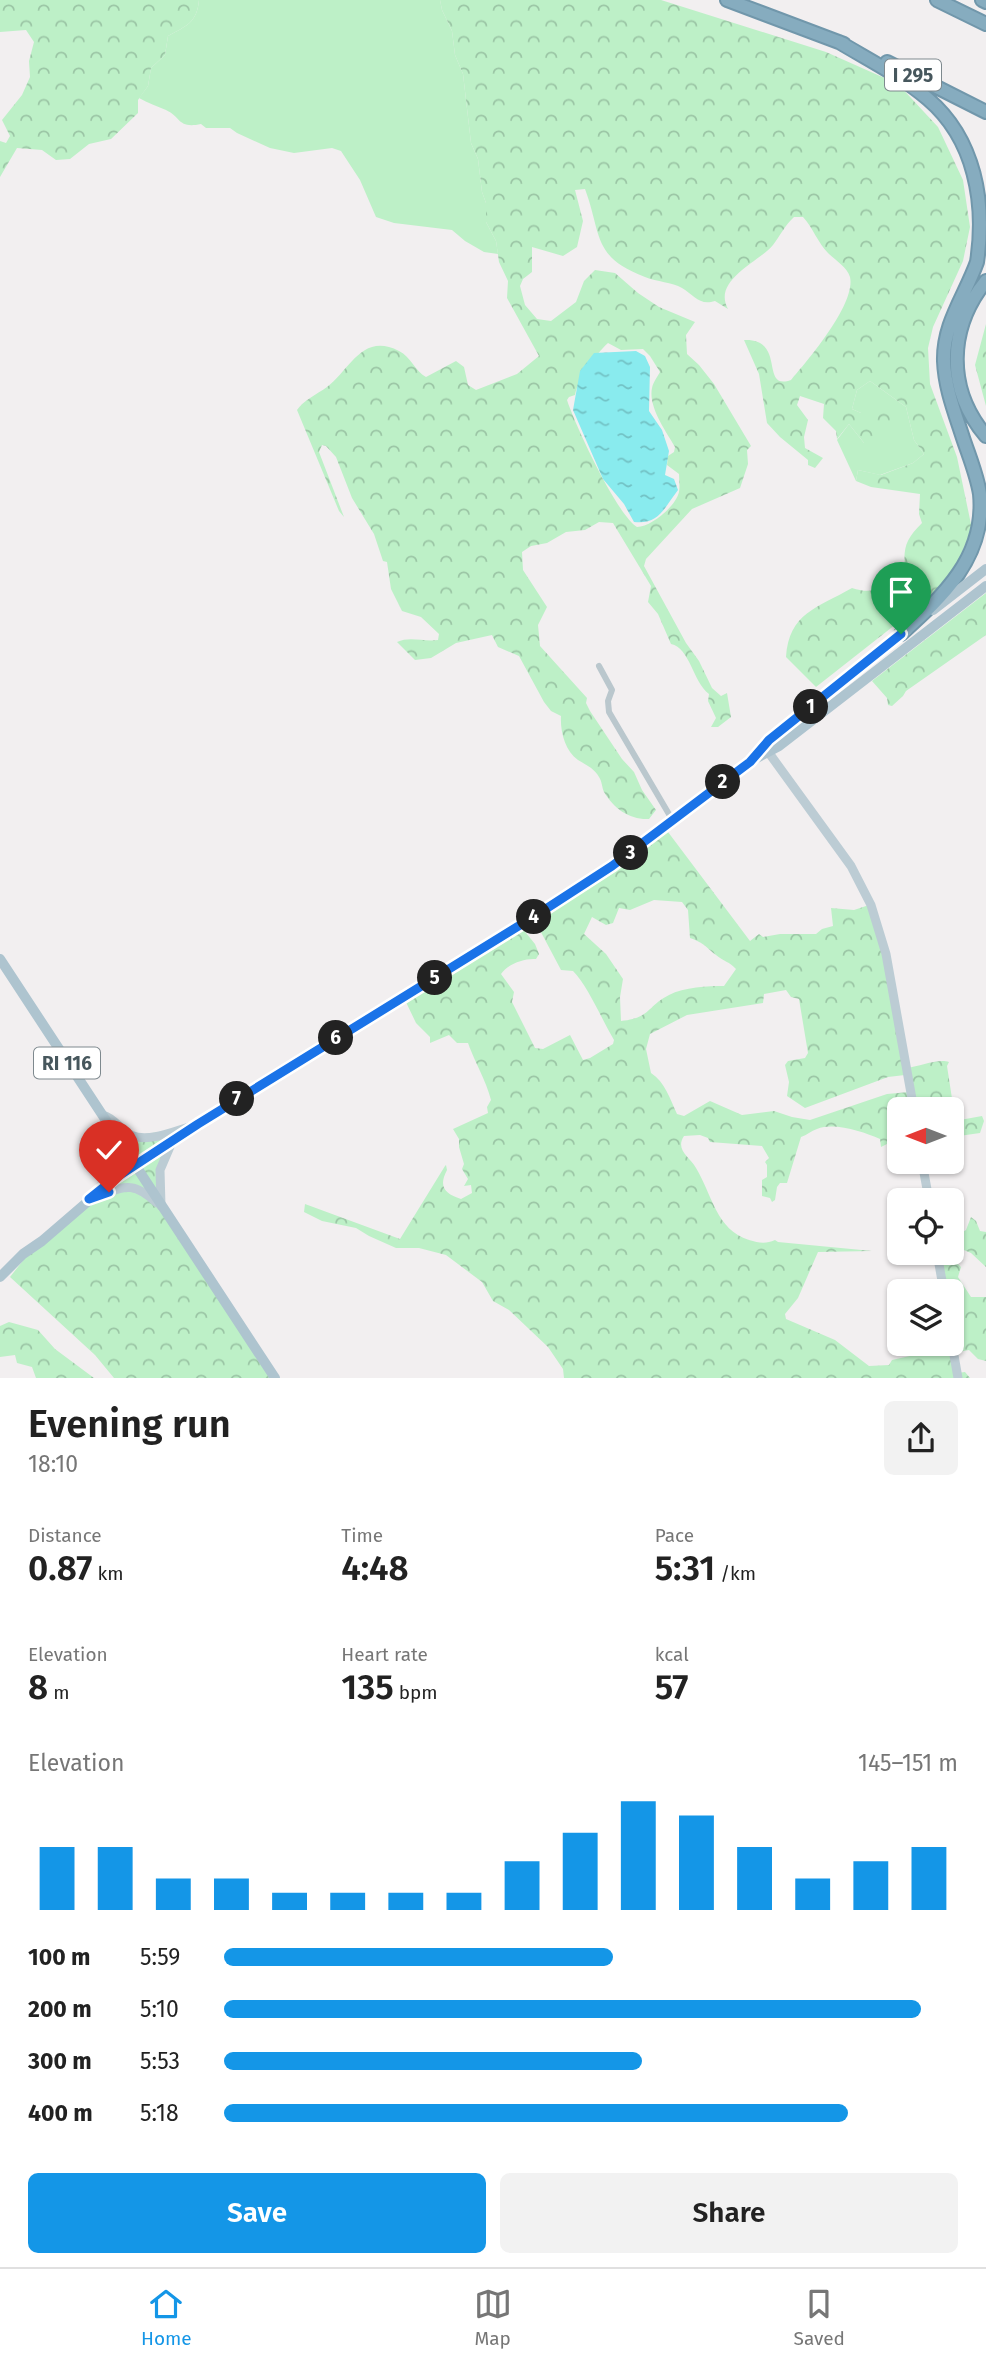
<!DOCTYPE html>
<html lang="en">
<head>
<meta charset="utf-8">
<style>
  :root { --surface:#fff; --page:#f2f2f2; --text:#222; --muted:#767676; --line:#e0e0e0; --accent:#1496e7 }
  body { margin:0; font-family:"Fira Sans",sans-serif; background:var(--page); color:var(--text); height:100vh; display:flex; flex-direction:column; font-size:26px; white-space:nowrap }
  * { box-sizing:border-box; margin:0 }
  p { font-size:23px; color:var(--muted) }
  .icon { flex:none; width:38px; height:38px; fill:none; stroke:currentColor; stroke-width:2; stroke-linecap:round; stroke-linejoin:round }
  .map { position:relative; height:1378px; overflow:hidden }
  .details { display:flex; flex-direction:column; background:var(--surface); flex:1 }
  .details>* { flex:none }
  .needle { width:46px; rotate:270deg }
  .buttons { position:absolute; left:887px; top:1097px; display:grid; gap:14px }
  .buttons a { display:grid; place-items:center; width:77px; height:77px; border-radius:10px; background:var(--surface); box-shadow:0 2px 5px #0004; font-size:35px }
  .pin { position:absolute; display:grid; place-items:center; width:60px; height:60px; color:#fff; margin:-72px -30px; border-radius:50% 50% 50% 0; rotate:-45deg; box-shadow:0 0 7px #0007 }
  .pin .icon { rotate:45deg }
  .km { position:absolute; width:35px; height:35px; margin:-18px; border-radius:50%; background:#222; color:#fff; font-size:19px; line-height:35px; text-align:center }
  .round { display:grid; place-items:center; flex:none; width:74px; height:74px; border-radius:10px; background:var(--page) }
  .summary { display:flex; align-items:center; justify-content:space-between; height:119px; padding:0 28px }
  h1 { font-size:38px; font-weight:600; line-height:52px }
  .stats { display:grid; grid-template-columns:repeat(3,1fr); gap:10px; height:119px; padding:7px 28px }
  .stats div { display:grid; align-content:center }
  .stats b { font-size:35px; font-weight:600 }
  .stats small { font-size:19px; font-weight:400 }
  .stats p { font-size:19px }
  .chart { height:196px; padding:14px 28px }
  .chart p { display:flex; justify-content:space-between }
  .chart svg { width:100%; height:126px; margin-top:7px; stroke:var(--accent); stroke-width:6 }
  .cta { display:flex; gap:14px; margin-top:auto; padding:14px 28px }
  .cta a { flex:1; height:80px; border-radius:10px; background:var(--accent); color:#fff; font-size:28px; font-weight:600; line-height:80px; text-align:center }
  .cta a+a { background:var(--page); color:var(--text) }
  ul { padding:0 28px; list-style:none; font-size:23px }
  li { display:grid; grid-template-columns:112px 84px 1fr; align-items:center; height:52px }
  li i { height:18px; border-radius:9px; background:var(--accent) }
  .menu { display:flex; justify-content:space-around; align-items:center; height:98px; border-top:2px solid var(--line); background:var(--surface); font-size:19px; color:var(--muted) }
  .menu a { display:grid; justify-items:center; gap:4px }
  .menu .active { color:var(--accent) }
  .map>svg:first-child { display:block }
  .grass { fill:#bdf0c7 }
  .forest { fill:url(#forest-crowns); fill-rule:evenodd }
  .water { fill:url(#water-ripples) }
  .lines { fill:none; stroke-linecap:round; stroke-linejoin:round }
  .highway-casing { stroke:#7197ab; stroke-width:16 }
  .street { stroke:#bac7cd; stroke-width:6 }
  .secondary { stroke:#bcccd4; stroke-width:9 }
  .primary { stroke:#aec4cf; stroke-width:10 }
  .highway { stroke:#86acbf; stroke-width:12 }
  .route-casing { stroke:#fff; stroke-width:14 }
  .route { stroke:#1a73e8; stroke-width:9 }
  .labels { text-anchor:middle; stroke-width:5; stroke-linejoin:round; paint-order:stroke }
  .shield { fill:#fff; stroke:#7e898e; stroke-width:2 }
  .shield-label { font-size:19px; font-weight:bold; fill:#47575d }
</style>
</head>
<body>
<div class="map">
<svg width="986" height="1378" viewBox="0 0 986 1378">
  <defs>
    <pattern id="forest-crowns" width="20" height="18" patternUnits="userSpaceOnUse" patternTransform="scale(1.75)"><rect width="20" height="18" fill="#bdf0c7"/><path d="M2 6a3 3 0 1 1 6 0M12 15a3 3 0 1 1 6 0" fill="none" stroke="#9bc5a5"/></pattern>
    <pattern id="water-ripples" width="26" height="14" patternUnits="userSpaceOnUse" patternTransform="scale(1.75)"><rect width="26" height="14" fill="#89ebee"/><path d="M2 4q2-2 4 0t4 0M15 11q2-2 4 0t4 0" fill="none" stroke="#72c1c4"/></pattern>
  </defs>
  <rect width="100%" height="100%" fill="#f2eff0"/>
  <!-- grass -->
  <path class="grass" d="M199,0H440L442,10L452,31L455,55L463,74L471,143L478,159L482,192L486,203V222L496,241L498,254L484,252L465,241L452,230L394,223L376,217L360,180L341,151L332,148L294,153L270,148L237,133L230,128H206L201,124C178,129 181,117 166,110C157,106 148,103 139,98L148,86L151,68L165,55L168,36C186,26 197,23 199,0Z
    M870,381L906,407L914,440L924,454L913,463L880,475L858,470L856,481L837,440L849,424L864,443L861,413L852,409L857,390Z"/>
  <!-- forest -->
  <path class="forest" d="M0,0H199C197,23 186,26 168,36L165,55L151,68L148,86L138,100V113L111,139L89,144L70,159L56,160L42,150L17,148L0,177V141L6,143L10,136L2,120L22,95L30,77L29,61L34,42L26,30L0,32Z
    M440,0H661L826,52L898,84L938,127L963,180L970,227L963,261L933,327L928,348L930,384L957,457L972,529L952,575L933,595L816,687L786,657C789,613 817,608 852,588C875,596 889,586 905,569C903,547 906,539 922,523L919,514L920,494L871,487L856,481L858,470L881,475L913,463L924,454L914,440L906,407L870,381L857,390L852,409L861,413L878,402L890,416V431L875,443H864L849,424L837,439L836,431L823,418L824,404L800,396L797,405L808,420L804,437L805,448L823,458L815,468L808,465V460L780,437L767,423L759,374L744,340C787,338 759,391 791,380C808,360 856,304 850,277C847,267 835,260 828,253C818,243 813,228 803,217H794C785,225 780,236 773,245C759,262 712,280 728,309L715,301C699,306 694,295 682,288C672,282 657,282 645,277C592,257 602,235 585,189L575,190L583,221L577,247L563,256L532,247V272L523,279L520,286L525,305L537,319L551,321L576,302L584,281L595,270L615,273L638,293L659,307L695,322L686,335L687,354L699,365L714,384L751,446L747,450L748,464L740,488L692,509L646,559L644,566L686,643L699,661L712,688L721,696L727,693L731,717L718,727H711L716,718L708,701L709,694C693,682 690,648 671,644L658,614L648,602L651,586L613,523L599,522L585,530L566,532L547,543L531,546L522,552L523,570L547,607L538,625L540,646L587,698L586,703L590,711L622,759L634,772L642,790L656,810L649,819C630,820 614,809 604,792C602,788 602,781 599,777C594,768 586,765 578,760C565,751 560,731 561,716L551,711L544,702L519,656L498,647L492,635L456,643L431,658L415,660L397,642C410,636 423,642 438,640L439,634L421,617L402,611L391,589L387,562L383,561L374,534L352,498L336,457L326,446L322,445L319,452L344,517L339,511L297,410C303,401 317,394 327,387C350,370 362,332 399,351C411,357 415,371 426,377L456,361L464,367L468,385L476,390L517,374L539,356L507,298L508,281L499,262L496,241L486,222V203L482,192L478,159L471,143L463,74L455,55L452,31L442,10ZM608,343L621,350L643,349L650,356L660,372C657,377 653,383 652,388C648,407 666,431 675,447L674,452L668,456L667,465L679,474C679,480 680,486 679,492C676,506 651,527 637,527C617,515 575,425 567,400L569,397L575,395C579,377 595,355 608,343Z
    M986,324V406L975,365Z
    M986,593V635L906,691L903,696L892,706L888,705L887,698L872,681Z
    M665,828L750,941L759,934L763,937L780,934H816L822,929L833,926L831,908L854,910L869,905L878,926L907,1068C920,1066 939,1058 949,1062L947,1066L955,1118L960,1120L982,1116L984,1121L980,1133L952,1137V1110H900L899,1134L889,1143L881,1147L880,1139C863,1132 835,1122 817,1129C811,1131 807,1135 801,1137L787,1183H780L777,1187L775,1200L772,1202L770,1198L762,1196V1180L767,1177V1165L765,1162L769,1158L762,1146L710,1142L708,1138L700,1135L684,1136C675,1150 689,1156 696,1168C712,1194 716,1230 749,1240C759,1243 766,1244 775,1240L778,1242L872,1251L818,1252L798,1298L785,1314L786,1319L835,1340L869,1366L889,1365L892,1360L923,1353L926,1351L927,1345L933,1347L952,1344V1292L942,1291L939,1264L956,1262L961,1267L958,1277L971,1297H986V1361L978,1359L969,1350L953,1353L957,1373L965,1372L970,1378H564L563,1369L548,1347L509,1310L493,1301L482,1282L446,1255L419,1248H396L369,1236L356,1228L322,1221L304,1212L305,1204L400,1239L445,1166L446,1165L447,1170C438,1187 445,1194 461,1199L472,1193L471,1185L464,1186L468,1179L462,1169L464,1164L459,1147V1139L453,1129L488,1113L487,1107L491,1100C486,1080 475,1063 468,1043H457L449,1035L430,1043V1037L416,1023L404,998L522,928L535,944L539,954L536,959C524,958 508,964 501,974L514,992L512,1002L535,1048L543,1049L570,1035L583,1060L590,1058L613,1044L614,1040C602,1020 588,986 573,971L561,970L534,919ZM654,900L682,902L688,910L690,938C706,944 704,946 716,955C723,961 730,962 736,969L724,986C708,986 684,987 669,995C647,1006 651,1018 621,1021L620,997L623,979L606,954L584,934L592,917L606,925L613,923L619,908L630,910ZM786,990L791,997L799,999L808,1053L805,1058L788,1061L785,1065L789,1082L787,1096L805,1108L888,1077L905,1075L909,1092L887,1094L810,1120L792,1117L774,1111L742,1115L710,1101L684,1116L677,1114C670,1099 665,1082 651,1073L646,1049L650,1034L687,1015L763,1003L764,994Z
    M111,1126L132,1136L179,1129L162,1160L164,1206L276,1378H114L95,1355L10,1277L25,1258L135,1164Z
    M971,1217L976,1221L980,1231L986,1232V1267L971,1253L952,1245V1238L966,1230Z
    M9,1322L38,1330L55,1349L94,1378H36L32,1367L17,1363L15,1355L0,1357V1326Z"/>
  <!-- water -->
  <path class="water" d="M636,351L645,356L650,367L649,411L662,430L669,451L665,475L674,479L678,490C664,508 659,525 634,522L624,504L603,479L573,410L580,371L594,353Z"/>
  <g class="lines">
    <defs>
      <path id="highway" d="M727,0L844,44
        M937,0L986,24
        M982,0L986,2
        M839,42C869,60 901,76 928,99C975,139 986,203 977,262C965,296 943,323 944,361C945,388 955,413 963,438C969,456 977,475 980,494C986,557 943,596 901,634
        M887,62L986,112
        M986,281C948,328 946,389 986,436"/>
    </defs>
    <!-- highway casing -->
    <use href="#highway" class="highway-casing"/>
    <!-- street -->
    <path class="street" d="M599,666L612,690L608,701L609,712L673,821"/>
    <!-- secondary -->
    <path class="secondary" d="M769,753L851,866L871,905L886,954L914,1110
      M103,1115C114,1118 120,1129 131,1135C148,1143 175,1131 192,1126
      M922,1162L929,1200
      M100,1187C116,1168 116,1152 109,1129
      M97,1196C126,1186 133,1181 157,1203
      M161,1206L160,1170L172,1142
      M937,1253L944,1292
      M952,1344L958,1378"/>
    <!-- primary -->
    <path class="primary" d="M933,610L986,569
      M753,760L779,746L986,586
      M0,959L275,1378
      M0,1277L23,1254L42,1241L114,1179L239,1098L586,884L667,826L750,762L769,740L907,630"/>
    <!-- highway -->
    <use href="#highway" class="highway"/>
  </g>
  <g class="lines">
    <defs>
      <path id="route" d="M109,1192L89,1199L114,1179L198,1124L538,914L612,866L750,762L769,740L901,634"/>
    </defs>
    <!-- route casing -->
    <use href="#route" class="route-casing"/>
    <!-- route -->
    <use href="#route" class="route"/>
  </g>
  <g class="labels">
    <!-- shield labels -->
    <g class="shield">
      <rect x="885" y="59.5" width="56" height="31" rx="5"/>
      <rect x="34" y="1047.5" width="66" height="31" rx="5"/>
    </g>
    <g class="shield-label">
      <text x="913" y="82">I 295</text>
      <text x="67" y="1070">RI 116</text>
    </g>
  </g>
</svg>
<div class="buttons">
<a><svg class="needle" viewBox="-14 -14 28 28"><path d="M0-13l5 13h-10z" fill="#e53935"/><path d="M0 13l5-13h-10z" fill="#767676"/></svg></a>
<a><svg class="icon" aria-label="locate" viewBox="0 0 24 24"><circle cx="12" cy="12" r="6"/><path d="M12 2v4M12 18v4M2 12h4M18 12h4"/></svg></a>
<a><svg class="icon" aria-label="layers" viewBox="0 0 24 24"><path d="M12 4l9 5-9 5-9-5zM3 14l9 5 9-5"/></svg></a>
</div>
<div class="pin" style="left:901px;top:634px;background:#1e9e55"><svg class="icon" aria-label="arrive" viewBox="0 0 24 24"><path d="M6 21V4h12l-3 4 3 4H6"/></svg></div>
<div class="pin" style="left:109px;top:1192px;background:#d93025"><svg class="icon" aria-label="check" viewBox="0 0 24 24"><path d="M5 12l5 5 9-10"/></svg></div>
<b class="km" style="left:811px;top:707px">1</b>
<b class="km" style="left:723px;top:782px">2</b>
<b class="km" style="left:631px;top:853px">3</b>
<b class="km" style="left:534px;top:917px">4</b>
<b class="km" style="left:435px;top:978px">5</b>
<b class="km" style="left:336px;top:1038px">6</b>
<b class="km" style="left:237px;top:1099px">7</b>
</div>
<section class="details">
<div class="summary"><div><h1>Evening run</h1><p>18:10</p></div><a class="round"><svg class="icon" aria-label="share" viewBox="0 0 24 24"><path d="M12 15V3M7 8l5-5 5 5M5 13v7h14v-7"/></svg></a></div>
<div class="stats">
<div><p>Distance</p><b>0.87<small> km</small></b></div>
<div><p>Time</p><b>4:48</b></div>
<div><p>Pace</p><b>5:31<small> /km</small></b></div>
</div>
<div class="stats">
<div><p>Elevation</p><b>8<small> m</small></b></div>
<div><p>Heart rate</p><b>135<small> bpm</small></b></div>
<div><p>kcal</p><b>57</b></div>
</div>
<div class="chart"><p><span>Elevation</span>145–151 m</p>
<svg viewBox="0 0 160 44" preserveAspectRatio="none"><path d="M5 44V22M15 44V22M25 44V33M35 44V33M45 44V38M55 44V38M65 44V38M75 44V38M85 44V27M95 44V17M105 44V6M115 44V11M125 44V22M135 44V33M145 44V27M155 44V22"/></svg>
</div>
<ul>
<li><b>100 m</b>5:59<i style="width:53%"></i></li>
<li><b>200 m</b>5:10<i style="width:95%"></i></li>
<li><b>300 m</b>5:53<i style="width:57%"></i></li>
<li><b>400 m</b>5:18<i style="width:85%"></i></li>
</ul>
<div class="cta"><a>Save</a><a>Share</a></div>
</section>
<nav class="menu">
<a class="active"><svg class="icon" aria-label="home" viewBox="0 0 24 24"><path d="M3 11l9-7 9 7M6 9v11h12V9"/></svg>Home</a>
<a><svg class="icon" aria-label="map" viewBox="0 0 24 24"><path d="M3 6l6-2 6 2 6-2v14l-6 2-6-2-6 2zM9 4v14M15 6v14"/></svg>Map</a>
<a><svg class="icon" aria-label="saved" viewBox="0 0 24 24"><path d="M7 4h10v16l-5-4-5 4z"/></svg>Saved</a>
</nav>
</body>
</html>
